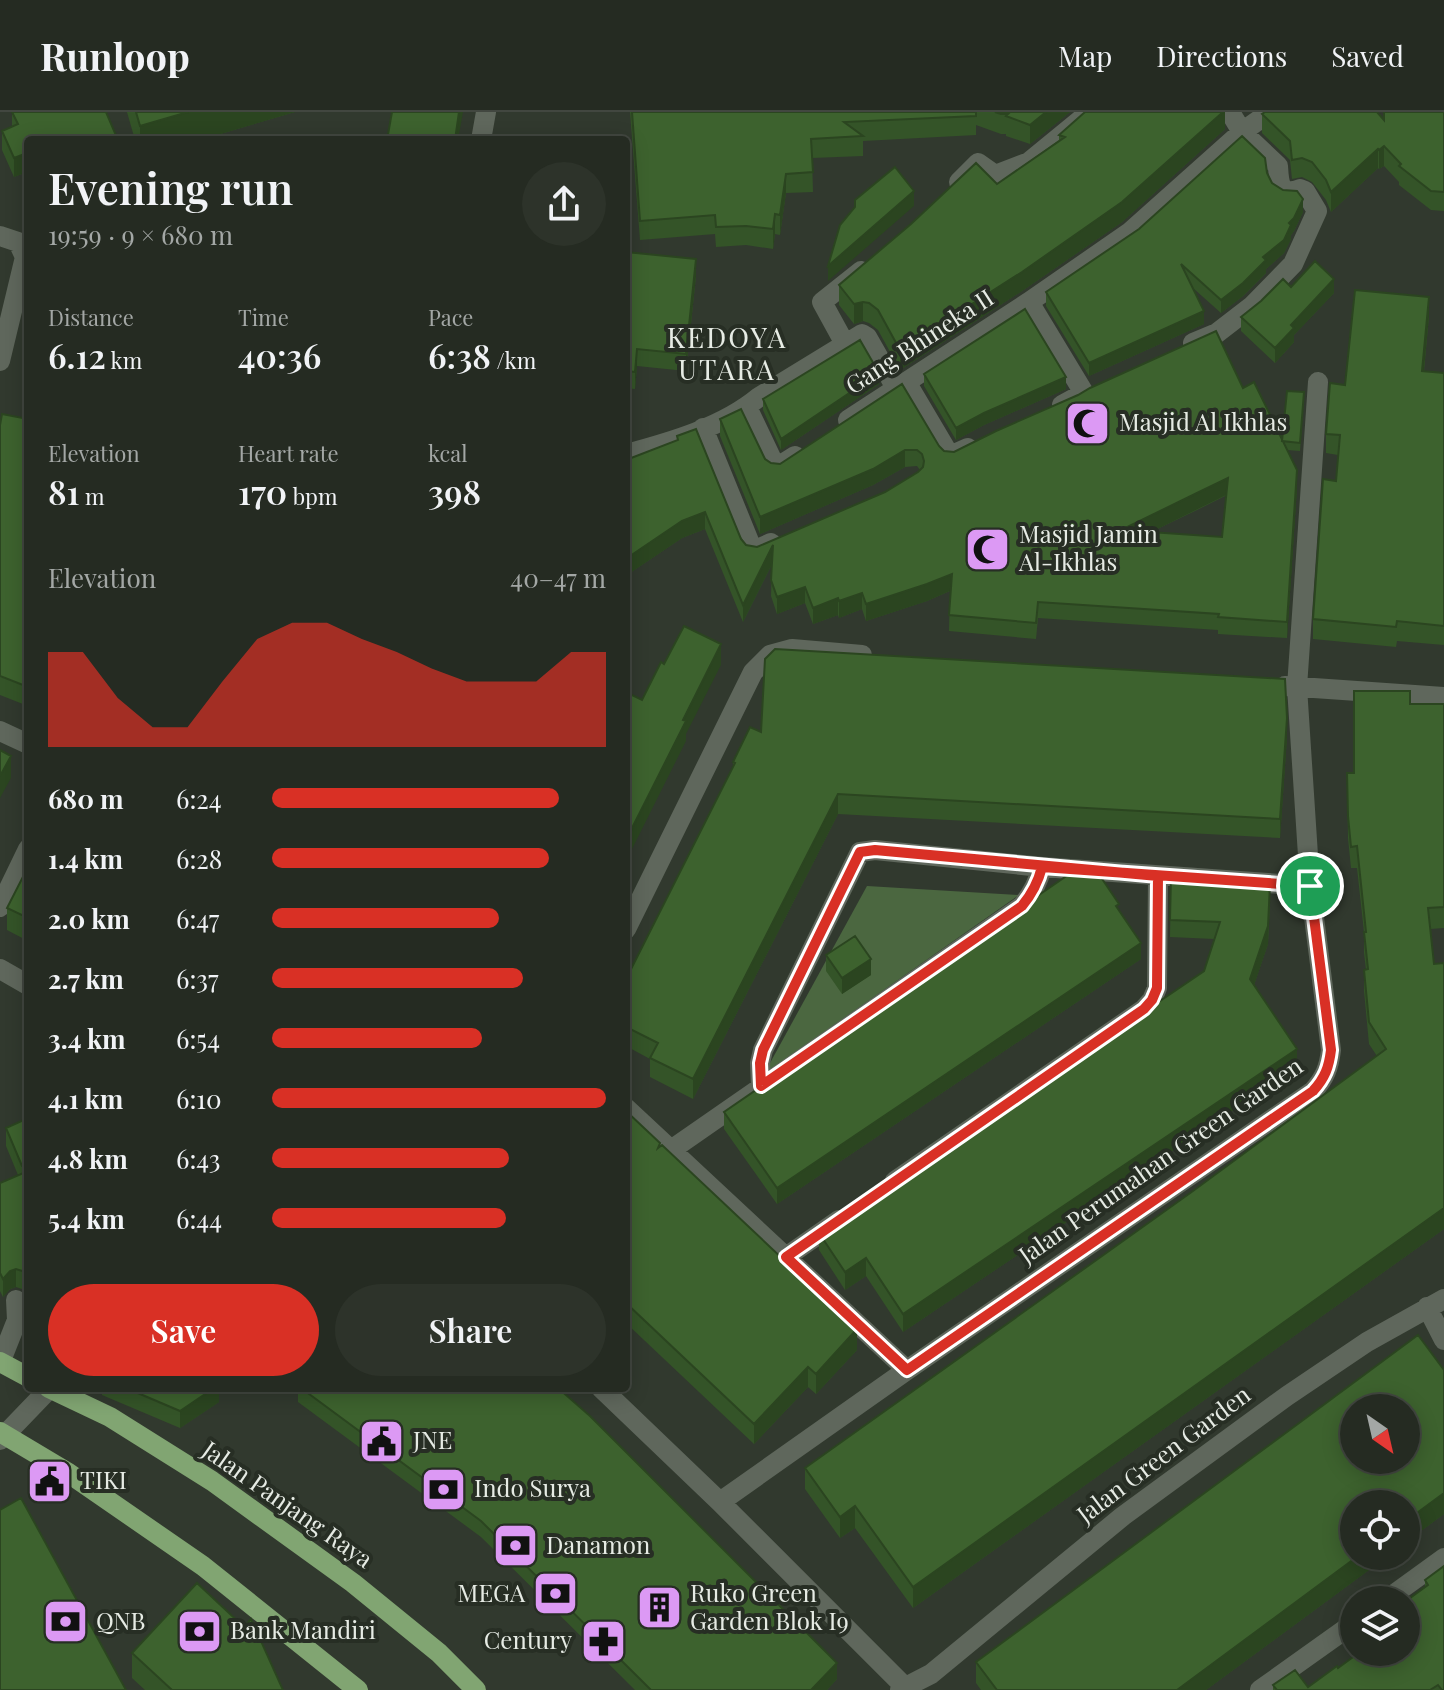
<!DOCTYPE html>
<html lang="en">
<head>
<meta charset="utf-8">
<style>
  :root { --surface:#252b22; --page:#2d332a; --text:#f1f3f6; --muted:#a3a7a5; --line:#424740; --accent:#d93025 }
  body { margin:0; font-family:"Playfair Display",serif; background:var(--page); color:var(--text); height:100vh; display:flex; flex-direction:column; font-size:30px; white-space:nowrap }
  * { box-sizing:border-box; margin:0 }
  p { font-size:26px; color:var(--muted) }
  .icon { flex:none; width:44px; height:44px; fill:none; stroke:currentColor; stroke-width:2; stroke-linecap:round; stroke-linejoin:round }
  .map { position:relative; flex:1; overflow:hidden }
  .sheet { position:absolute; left:24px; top:24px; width:606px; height:1256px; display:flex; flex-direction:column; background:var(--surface); border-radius:8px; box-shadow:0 4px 20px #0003,0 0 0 2px var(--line) }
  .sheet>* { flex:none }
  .needle { width:52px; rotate:146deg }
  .tools { position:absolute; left:1340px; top:1282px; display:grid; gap:16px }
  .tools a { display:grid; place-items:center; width:80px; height:80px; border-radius:50%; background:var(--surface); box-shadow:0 4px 20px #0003,0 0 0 2px var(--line); font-size:40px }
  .pin { position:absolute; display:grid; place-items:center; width:68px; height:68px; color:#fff; margin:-34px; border:4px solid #fff; border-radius:50%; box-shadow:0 2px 8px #0007 }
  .round { display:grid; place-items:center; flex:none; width:84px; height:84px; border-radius:42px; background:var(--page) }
  .headline { display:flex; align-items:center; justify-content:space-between; height:136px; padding:0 24px }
  h1 { font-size:44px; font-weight:600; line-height:60px }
  .figures { display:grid; grid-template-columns:repeat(3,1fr); gap:12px; height:136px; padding:8px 24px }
  .figures div { display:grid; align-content:center }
  .figures b { font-size:34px; font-weight:600 }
  .figures small { font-size:22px; font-weight:400 }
  .figures p { font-size:22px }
  .chart { height:224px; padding:16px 24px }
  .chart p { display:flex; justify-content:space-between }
  .chart svg { width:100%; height:144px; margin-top:8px; fill:var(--accent); opacity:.7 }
  .action { display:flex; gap:16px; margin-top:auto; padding:16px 24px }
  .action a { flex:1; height:92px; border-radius:48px; background:var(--accent); color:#fff; font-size:32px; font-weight:600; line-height:92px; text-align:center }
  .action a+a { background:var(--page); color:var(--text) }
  ul { padding:0 24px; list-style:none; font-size:26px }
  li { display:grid; grid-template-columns:128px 96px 1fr; align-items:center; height:60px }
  li i { height:20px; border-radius:10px; background:var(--accent) }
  header { display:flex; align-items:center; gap:48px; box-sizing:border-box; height:112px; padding:0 40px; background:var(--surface); border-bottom:2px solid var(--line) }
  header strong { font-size:38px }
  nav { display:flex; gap:44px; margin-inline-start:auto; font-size:28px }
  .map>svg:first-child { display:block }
  .green { fill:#4b6740 }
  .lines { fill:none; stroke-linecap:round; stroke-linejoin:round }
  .minor { stroke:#5f675c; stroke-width:20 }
  .major { stroke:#81a572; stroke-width:20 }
  .wall { fill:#345428; fill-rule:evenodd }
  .shaded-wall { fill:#2b4520 }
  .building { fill:#3d622e; stroke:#2b4520; stroke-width:2; fill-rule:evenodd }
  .route-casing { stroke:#fff; stroke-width:16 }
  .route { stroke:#d93025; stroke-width:10 }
  .labels { text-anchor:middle; stroke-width:8; stroke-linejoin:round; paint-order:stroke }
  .street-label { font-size:24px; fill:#e6ebe4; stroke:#272e24 }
  .poi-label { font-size:24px; fill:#e6ebe4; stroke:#272e24; text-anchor:start }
  .quarter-label { font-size:28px; letter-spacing:2px; fill:#e6ebe4; stroke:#272e24 }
</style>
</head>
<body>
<header>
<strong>Runloop</strong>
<nav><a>Map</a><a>Directions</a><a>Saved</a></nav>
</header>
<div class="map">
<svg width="1444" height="1578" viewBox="0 0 1444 1578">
  <rect width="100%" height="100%" fill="#31392e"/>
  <!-- green -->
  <path class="green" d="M867,774L1019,783L764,962Z"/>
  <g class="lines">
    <!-- minor -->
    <path class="minor" d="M481,28L486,0
      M959,70L978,51L995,63L1029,50L1090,0
      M0,124L18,130L25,145L0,249
      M1193,231L1217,221L1252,194L1293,152L1317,99L1305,79L1300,77C1279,85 1279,70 1278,54L1242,20L1230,0
      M845,232L822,190L861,159
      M1062,293L1084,281L1029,190L1130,120L1242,20L1270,0
      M747,295L776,356L795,344
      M848,308L1029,190
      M703,316L753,439L771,431
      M626,342C671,330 723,315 759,285L862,222L867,225L896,276H908L911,278L950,344L968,336
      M1285,574L1444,585
      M0,619L28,632
      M0,795L28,737
      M626,817L753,560L770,543L792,537L862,543
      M0,857L28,873
      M761,974L760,951L763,938L860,740L875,738L1042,755L1310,774
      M626,996L907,1258
      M671,1038L1022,794C1032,782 1038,771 1042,755
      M895,1069L1144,897L1152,888L1157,876L1158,764
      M786,1145L839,1108
      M1427,1195L1444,1228
      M0,1251L17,1208L16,1188
      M601,1276L720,1390L908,1578
      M0,1328L50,1276
      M720,1390L907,1258L1313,979C1325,966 1329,955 1331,938L1310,774L1297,575L1318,270
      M1386,1488L1444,1446
      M900,1578L931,1562L1123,1404L1287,1284L1367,1230L1444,1187
      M1260,1578L1354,1511"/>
    <!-- major -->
    <path class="major" d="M0,1250L28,1265
      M49,1276L110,1305L212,1369L353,1471L439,1541L476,1578
      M0,1320L67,1360L203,1454L358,1578"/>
  </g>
  <!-- wall -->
  <path class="wall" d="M12,0L28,28V62L27,60L14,65L2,38V19L12,15Z
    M127,0H295L200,28H135Z
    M630,0H1070L1030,32L1006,24V22H1001L976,13V23L863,29V44L812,46L813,80L786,81L780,123L775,122L773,137L746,133L716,135L715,122L640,128Z
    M1225,0V17L1122,110L1022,179L900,258L878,218L869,211L863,209L854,212L839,193V173L997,72L1059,28V23Z
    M1444,0V99L1431,98L1399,73V70L1384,54L1379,57L1378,56L1331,100L1326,88L1312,70L1302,65L1292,67L1290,48L1262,21V2L1384,8Z
    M1267,61L1272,71L1303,100L1294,119L1291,123V127L1284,141L1266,157V161L1243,184L1221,201L1193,176L1204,212L1089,264L1046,194V180Z
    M626,140L696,164L686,259L637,254L635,277L626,276Z
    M1291,175L1334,181L1294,223V230L1275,251L1241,219V205Z
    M1429,204L1424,259L1444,261V533L1397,529L1396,535L1313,527V507L1336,369L1338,343L1326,341V322L1345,273Z
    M924,262L1066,277L984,313L956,328L924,274Z
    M879,272L781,338L763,298V287Z
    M1243,276L1283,329L1304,280L1300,339L1287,338L1297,375L1287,526L1218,522V518L1038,506L1036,527L949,519L950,479L927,489L866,509L862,497L839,506L838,503L813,512L805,491L777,502L771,484L772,452L743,510L705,417L682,426L630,461L626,455V348L677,329V324L746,433L757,435L885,380L920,358L917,354L905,355L873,373L760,422L720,324V307L771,351L780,352L939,334L944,339L954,340ZM1227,383L1222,425L1151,420L1197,398Z
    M28,307V594L0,583V313Z
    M1410,592H1444V816L1430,817L1434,852L1444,851V1117L913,1496L855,1416L840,1426L805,1377V1356L1193,1079L1377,944L1369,932L1364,879V858H1366L1364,841V820L1357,756H1351L1348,726L1347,661H1354Z
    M761,620L1287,625L1280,726L838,702L693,987L650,965V947L626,934V867L733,656V650Z
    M28,755V829L7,818V796Z
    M1171,764L1213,769L1270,790L1268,832L1254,873L1297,955L903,1220L866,1164L845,1178L819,1138V1121L1204,859L1214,827L1170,825Z
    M1119,798L1141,847L777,1092L724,1017V1000Z
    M826,843L871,863L842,882L826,859Z
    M626,999L857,1238L816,1282L808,1275L754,1332L626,1211Z
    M28,1006V1174L22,1177L16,1175L10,1177L3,1185L0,1179V1071L18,1063L6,1034V1016Z
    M1444,1258V1402L1406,1430V1392L1354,1444H1388L1206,1578H981L976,1571V1550Z
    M102,1276H228L219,1280V1290L180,1316L102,1283Z
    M298,1276H558L837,1567L827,1578H635L481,1425L298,1290Z
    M1444,1454V1578H1273V1573L1308,1575L1408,1511L1406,1508V1489L1425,1475V1468Z
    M132,1541L283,1578H145L132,1566Z"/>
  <!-- shaded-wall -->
  <path class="shaded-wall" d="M188,0H295L200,28H140V14Z
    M459,0H463L458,28H455Z
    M1046,0H1070L1030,32V13Z
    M1223,0H1225V17L1122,110L1022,179L900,258V238Z
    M1384,34V54L1379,57V38Z
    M1378,37V56L1331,100V80Z
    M27,41V60L14,65V46Z
    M786,62V81L780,123V103Z
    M914,79V94L828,169V154Z
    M1303,87V100L1294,119L1291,123V127L1284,141L1266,157V161L1243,184L1221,201V188L1263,145L1289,111Z
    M775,102V122L773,137V117Z
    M696,147V164L686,259V242Z
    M1334,167V181L1294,223V230L1275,251V236L1291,213Z
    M1429,185V204L1422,278V259Z
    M863,190V209L854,212V192Z
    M1204,199V212L1089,264V251Z
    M637,237V254L635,277V260Z
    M879,261V272L781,338V327Z
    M1066,265V277L984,313L956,328V316L984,301Z
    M905,338V355L873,373L760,422V405Z
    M1297,358V375L1287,526V510Z
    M1228,366V382L1121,435V418Z
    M705,400V417L682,426L630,461V444L682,409Z
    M773,433V450L743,510V493Z
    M952,462V478L927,489L866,509V492Z
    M805,475V491L777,502V485Z
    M862,481V497L839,506V489Z
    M838,486V503L813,512V496Z
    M721,532V553L686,622V629L626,749V728L683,608Z
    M1287,606V625L1280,726V707Z
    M11,644V666L0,686V664Z
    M838,682V702L693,987V967Z
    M1270,772L1268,832L1250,885V867Z
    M1141,831V847L777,1092V1076Z
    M871,847V863L842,882V866Z
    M1297,937V955L903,1220V1202Z
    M1444,1096V1117L913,1496V1475Z
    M866,1146V1164L845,1178V1160Z
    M28,1156V1174L22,1177V1159Z
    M16,1157V1175L10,1177L3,1185V1167L10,1159Z
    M857,1217V1238L816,1282V1262Z
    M808,1255V1275L754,1332V1312Z
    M214,1276H228L219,1280V1290L180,1316V1299Z
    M1444,1381V1402L1406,1430V1409Z
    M855,1394V1416L840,1426V1405Z
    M1358,1444H1388L1206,1578H1177Z
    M837,1551V1567L827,1578H811Z"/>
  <!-- building -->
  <path class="building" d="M12,0H106L118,28H28V43L27,41L14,46L2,19L18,12Z
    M136,0H188L140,14Z
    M392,0H459L455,28H387Z
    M632,0H976V4L844,10L863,24L811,27L813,60L786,62L780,103L775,102L773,117L746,114L716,115L715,103L640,109Z
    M995,0H1046L1030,13L1006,4L1008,2H1001Z
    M1085,0H1223L1122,90L1022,160L900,238L878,198L869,191L863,190L854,192L839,173L911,112L976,51L997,72L1065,25L1059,23Z
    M1265,0H1377L1384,8V0H1444V80L1431,79L1399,54L1401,52L1384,34L1379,38L1378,37L1331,80L1326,68L1312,50L1302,46L1292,48L1290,29L1262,2Z
    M1242,24L1265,46L1267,61L1272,71L1283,78L1297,79L1303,87L1294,106L1289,111L1291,113L1284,128L1263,145L1266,148L1243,171L1221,188L1181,152L1204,199L1089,251L1046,180L1139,117Z
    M895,55L914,79L828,154L840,113L855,95V88Z
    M626,140L696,147L686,242L637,237L635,260L626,259Z
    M1315,149L1334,167L1291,213L1294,216L1275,236L1241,205L1261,189L1283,167L1291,175Z
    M1355,178L1429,185L1422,259L1444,261V514L1397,509L1396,515L1313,507L1323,367L1336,369L1340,323L1326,322L1330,271L1345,273Z
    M1025,197L1066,265L984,301L956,316L924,262Z
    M1216,219L1243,276L1254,270L1297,358L1287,510L1218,505L1219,502L1038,490L1036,511L949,503L952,462L927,472L866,492L862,481L839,489L838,486L813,496L805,475L777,485L771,468L773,433L743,493L705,400L682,409L630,444L626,439V348L678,328L677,324L696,317L741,427L746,433L757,435L885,380L918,360L923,355L924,349L922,342L917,338H905L873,357L760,405L720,307L741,297L765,347L771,351L780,352L902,272L939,334L944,339L954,340L996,319L1078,283L1090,276ZM1228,366L1222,425L1121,418L1197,381Z
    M860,228L879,261L781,327L763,287Z
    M1287,279L1304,280L1300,331L1282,329Z
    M2,302L28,307V575L0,564V313Z
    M684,514L721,532L683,608L686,609L626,728V580L642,588L661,550L664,552Z
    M775,537L1285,567L1287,606L1280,707L838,682L693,967L650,946L658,931L626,915V867L735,651L733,650L750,615L761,620L765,547Z
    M1354,579H1410V592H1444V795L1428,796L1434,852L1444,851V1096L913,1475L855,1394L840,1405L805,1356L1193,1079L1386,937L1369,910L1364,858L1368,857L1364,820H1366L1357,734L1351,735L1348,704L1347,661H1354Z
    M0,638L11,644L0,664Z
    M1081,754L1094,755L1119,792L1116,794L1141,831L777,1076L724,1000Z
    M28,755V806L7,796Z
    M1171,764L1213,766V769L1270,772L1268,814L1250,867L1297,937L903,1202L866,1146L845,1160L819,1121L1204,859L1220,810L1170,808Z
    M855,824L871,847L842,866L826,843Z
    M626,999L660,1031L658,1036L662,1033L857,1217L816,1262L808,1255L754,1312L626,1191Z
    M28,1006V1057L22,1054L6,1016Z
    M28,1059V1156L22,1159L16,1157L10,1159L3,1167L0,1161V1071Z
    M1418,1223L1444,1258V1381L1406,1409V1392H1354V1444H1358L1177,1578H997L976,1550ZM1354,1296H1406V1348H1354Z
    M126,1276H214L180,1299Z
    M301,1276H558L590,1304L837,1551L811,1578H651L481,1409Z
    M21,1386L126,1578H0V1398Z
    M1444,1454V1578H1442L1438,1573L1430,1578H1277L1273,1573L1295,1558L1308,1575L1337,1554L1338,1556L1360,1540H1406V1512L1417,1505L1406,1491V1489L1428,1473L1425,1468Z
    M197,1471L244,1515L251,1507L283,1578H172L132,1541Z"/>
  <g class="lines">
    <defs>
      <path id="route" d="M1310,774L1042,755C1038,771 1032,782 1022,794L761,974L760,951L763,938L860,740L875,738L1158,764L1157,876L1152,888L1144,897L786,1145L907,1258L1313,979C1325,966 1329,955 1331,938L1310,774"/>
    </defs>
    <!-- route casing -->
    <use href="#route" class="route-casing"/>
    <!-- route -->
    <use href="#route" class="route"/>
  </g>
  <!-- icons -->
  <defs>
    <symbol id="mosque-square" viewBox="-11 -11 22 22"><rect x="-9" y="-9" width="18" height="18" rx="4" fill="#dc99f4" stroke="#272e24"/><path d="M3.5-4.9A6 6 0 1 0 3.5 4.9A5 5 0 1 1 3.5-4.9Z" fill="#111"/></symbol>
    <symbol id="civic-square" viewBox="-11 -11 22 22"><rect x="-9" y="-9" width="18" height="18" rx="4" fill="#dc99f4" stroke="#272e24"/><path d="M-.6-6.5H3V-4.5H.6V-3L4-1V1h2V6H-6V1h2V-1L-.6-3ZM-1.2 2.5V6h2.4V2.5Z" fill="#111"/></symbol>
    <symbol id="bank-square" viewBox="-11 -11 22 22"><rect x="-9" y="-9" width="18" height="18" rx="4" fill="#dc99f4" stroke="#272e24"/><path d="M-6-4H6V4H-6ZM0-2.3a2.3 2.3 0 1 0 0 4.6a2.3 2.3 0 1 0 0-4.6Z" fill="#111"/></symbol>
    <symbol id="building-square" viewBox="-11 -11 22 22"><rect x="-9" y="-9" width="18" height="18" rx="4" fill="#dc99f4" stroke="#272e24"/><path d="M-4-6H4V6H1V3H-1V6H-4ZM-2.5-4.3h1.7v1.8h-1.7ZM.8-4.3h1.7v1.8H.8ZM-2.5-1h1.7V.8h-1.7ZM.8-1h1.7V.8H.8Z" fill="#111"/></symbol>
    <symbol id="pharmacy-square" viewBox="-11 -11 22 22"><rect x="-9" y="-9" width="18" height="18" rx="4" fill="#dc99f4" stroke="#272e24"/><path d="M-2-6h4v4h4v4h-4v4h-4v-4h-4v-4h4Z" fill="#111"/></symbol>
  </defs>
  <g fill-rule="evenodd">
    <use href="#mosque-square" x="1062" y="286" width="51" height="51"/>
    <use href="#mosque-square" x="962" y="412" width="51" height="51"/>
    <use href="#civic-square" x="356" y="1304" width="51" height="51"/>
    <use href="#civic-square" x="24" y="1344" width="51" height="51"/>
    <use href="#bank-square" x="418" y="1352" width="51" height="51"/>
    <use href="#bank-square" x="490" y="1408" width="51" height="51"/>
    <use href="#bank-square" x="530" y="1456" width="51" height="51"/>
    <use href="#building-square" x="634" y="1470" width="51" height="51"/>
    <use href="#bank-square" x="40" y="1484" width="51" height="51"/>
    <use href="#bank-square" x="174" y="1494" width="51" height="51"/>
    <use href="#pharmacy-square" x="578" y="1504" width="51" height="51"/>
  </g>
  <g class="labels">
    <!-- street labels -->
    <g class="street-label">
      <text transform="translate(920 230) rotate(-33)" y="8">Gang Bhineka II</text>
      <text transform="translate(1161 1049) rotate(-35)" y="8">Jalan Perumahan Green Garden</text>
      <text transform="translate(1164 1343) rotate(-37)" y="8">Jalan Green Garden</text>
      <text transform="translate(287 1393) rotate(35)" y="8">Jalan Panjang Raya</text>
    </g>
    <!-- poi labels -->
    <g class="poi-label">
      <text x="1119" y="319">Masjid Al Ikhlas</text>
      <text x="1019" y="431">Masjid Jamin<tspan x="1019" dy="28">Al-Ikhlas</tspan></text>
      <text x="413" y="1337">JNE</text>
      <text x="80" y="1377">TIKI</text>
      <text x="474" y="1385">Indo Surya</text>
      <text x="546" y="1442">Danamon</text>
      <text x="525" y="1490" text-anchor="end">MEGA</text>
      <text x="690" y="1490">Ruko Green<tspan x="690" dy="28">Garden Blok I9</tspan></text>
      <text x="96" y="1518">QNB</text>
      <text x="230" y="1527">Bank Mandiri</text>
      <text x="572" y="1537" text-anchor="end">Century</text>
    </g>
    <!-- quarter labels -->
    <g class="quarter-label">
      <text x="727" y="236">KEDOYA<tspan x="727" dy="32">UTARA</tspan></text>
    </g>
  </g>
</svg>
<div class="tools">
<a><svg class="needle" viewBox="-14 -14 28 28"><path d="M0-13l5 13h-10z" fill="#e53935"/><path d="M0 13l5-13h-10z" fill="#a3a7a5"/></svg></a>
<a><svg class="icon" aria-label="locate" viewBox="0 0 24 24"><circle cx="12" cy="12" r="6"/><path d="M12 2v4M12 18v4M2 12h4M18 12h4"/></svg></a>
<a><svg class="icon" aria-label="layers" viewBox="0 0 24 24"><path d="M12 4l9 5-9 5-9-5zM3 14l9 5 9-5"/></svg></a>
</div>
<div class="pin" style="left:1310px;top:774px;background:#1e9e55"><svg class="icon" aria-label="arrive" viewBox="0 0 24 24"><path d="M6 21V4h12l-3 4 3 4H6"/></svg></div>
<section class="sheet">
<div class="headline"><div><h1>Evening run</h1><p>19:59 · 9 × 680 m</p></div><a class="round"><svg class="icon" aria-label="share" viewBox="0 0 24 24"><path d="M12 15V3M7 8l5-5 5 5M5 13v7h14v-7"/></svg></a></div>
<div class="figures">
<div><p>Distance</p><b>6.12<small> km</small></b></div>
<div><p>Time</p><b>40:36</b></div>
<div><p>Pace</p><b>6:38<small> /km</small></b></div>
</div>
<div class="figures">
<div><p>Elevation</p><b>81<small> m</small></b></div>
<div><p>Heart rate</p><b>170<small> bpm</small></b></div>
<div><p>kcal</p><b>398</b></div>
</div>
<div class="chart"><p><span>Elevation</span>40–47 m</p>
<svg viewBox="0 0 160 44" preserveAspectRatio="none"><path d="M0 44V15L10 15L20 29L30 38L40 38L50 24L60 11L70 6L80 6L90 11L100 15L110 20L120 24L130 24L140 24L150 15L160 15V44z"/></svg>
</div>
<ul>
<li><b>680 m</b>6:24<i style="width:86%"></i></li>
<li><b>1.4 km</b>6:28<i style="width:83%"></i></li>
<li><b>2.0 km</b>6:47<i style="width:68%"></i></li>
<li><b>2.7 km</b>6:37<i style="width:75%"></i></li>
<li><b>3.4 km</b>6:54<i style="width:63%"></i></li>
<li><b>4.1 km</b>6:10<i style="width:100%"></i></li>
<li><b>4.8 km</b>6:43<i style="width:71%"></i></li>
<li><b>5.4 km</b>6:44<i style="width:70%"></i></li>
</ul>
<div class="action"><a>Save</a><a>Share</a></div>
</section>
</div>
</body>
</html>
